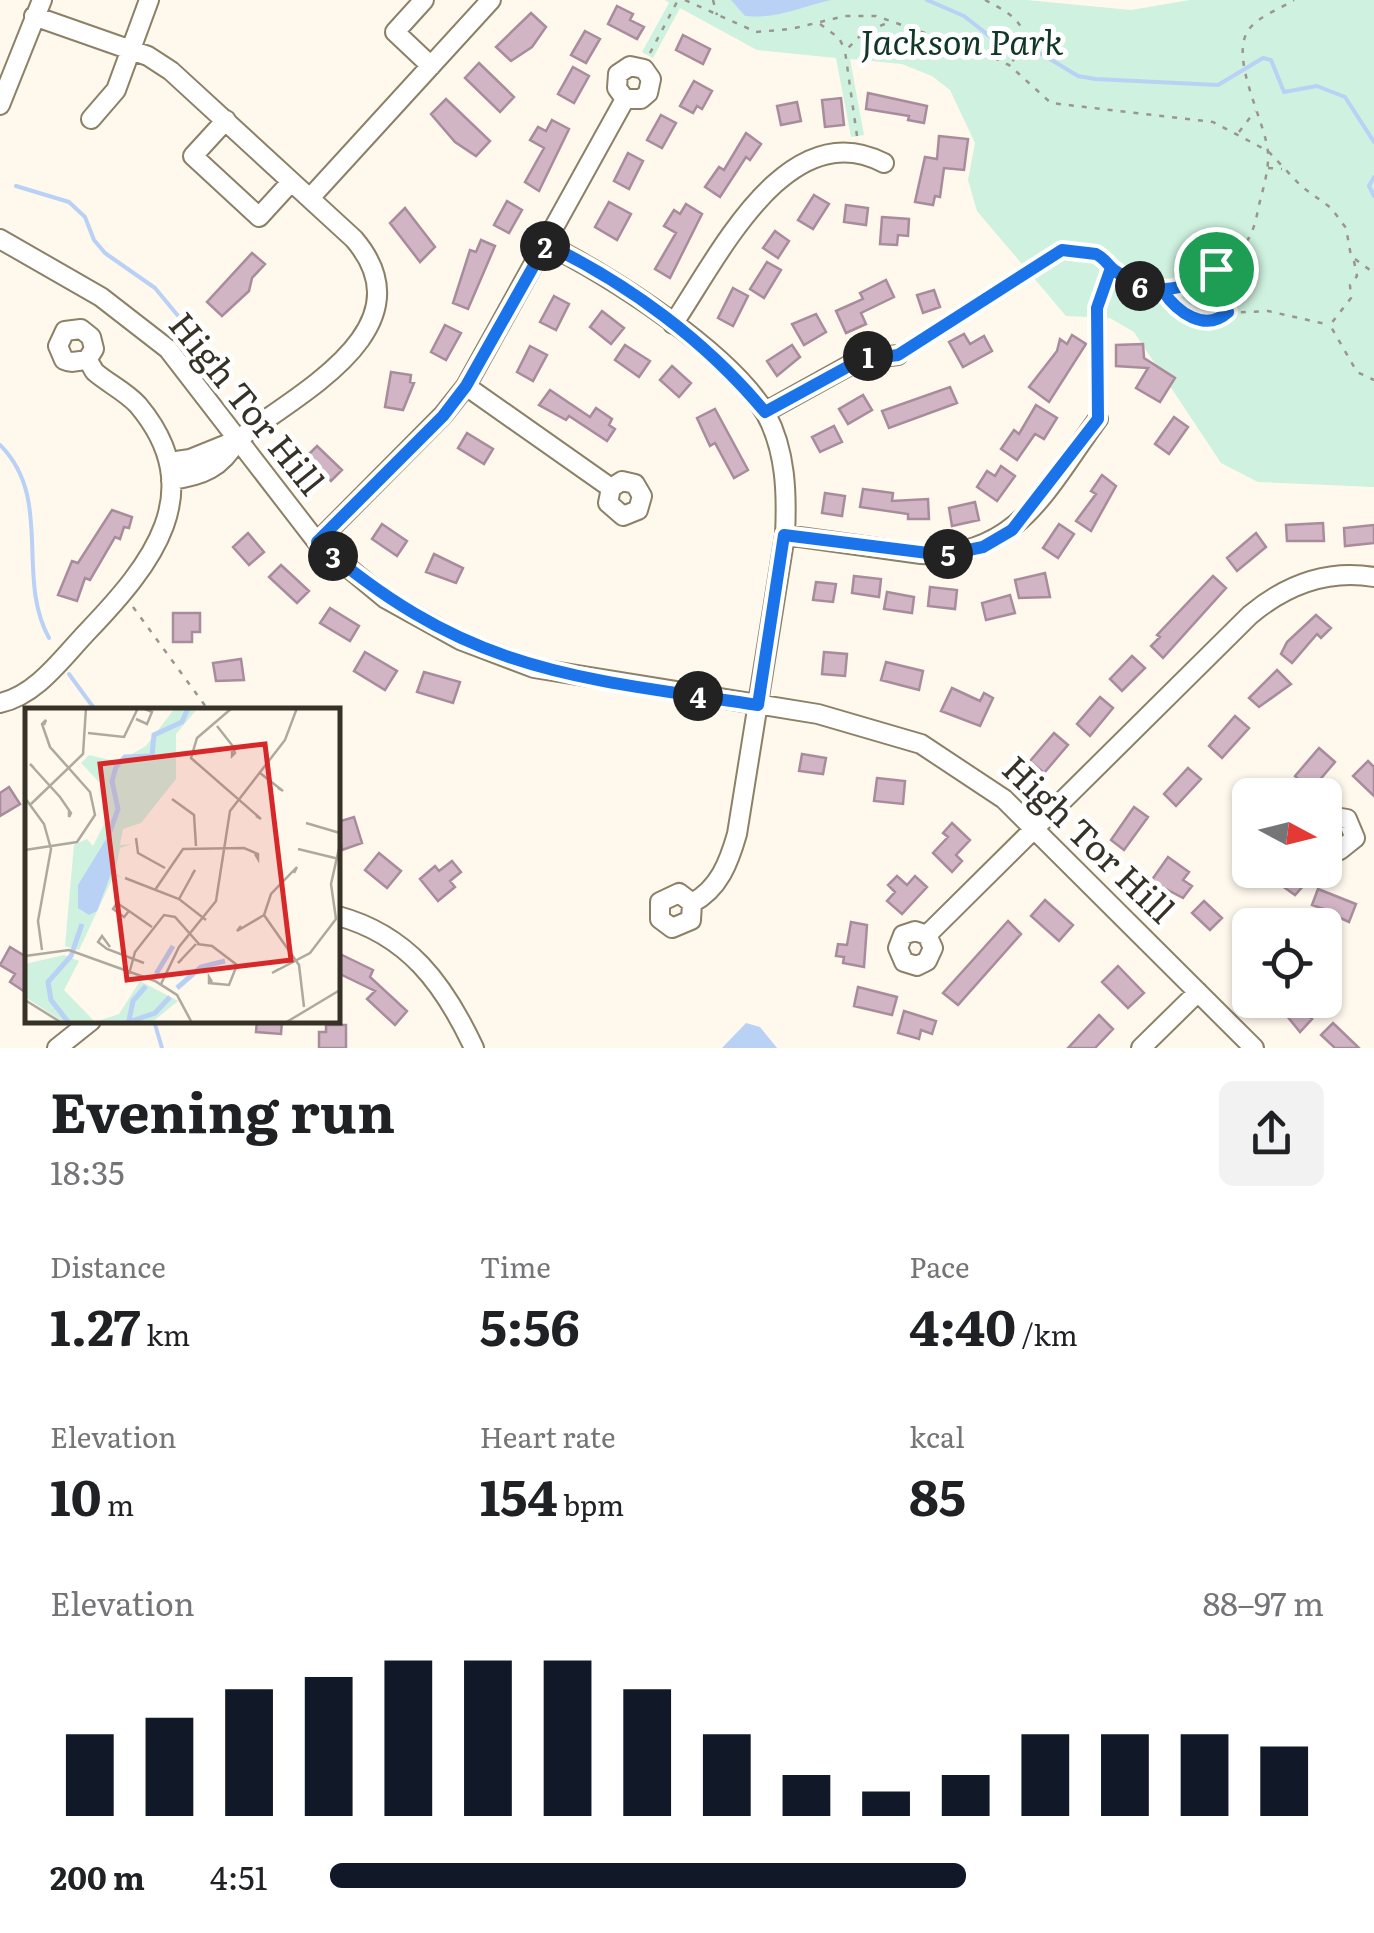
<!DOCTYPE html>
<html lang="en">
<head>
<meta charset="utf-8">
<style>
  :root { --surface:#fff; --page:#f2f2f2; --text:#202124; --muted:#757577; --accent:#111827 }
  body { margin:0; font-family:Literata,serif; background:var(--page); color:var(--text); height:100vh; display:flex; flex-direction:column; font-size:38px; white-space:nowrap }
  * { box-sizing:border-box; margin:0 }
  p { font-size:32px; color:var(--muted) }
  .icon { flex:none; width:55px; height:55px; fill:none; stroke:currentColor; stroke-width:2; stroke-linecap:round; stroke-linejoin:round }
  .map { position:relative; height:1048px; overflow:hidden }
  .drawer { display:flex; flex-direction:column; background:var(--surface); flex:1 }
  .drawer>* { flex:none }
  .needle { width:65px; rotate:97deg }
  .tools { position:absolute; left:1232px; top:778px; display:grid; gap:20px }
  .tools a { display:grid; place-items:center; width:110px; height:110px; border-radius:15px; background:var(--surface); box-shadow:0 2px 8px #0004; font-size:50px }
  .pin { position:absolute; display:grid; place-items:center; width:85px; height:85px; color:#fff; margin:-42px; border:5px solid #fff; border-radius:50%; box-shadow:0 2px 10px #0007 }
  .km { position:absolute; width:50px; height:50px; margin:-25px; border-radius:50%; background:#222; color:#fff; font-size:28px; line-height:50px; text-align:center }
  .round { display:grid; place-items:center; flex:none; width:105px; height:105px; border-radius:15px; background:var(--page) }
  .headline { display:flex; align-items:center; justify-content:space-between; height:170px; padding:0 50px }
  h1 { font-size:55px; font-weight:700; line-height:75px }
  .metrics { display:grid; grid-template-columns:repeat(3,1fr); gap:15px; height:170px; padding:10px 50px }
  .metrics div { display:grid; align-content:center }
  .metrics b { font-size:50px; font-weight:700 }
  .metrics small { font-size:28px; font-weight:400 }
  .metrics p { font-size:28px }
  .chart { height:280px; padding:20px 50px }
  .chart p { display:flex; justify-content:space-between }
  .chart svg { width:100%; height:180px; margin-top:10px; stroke:var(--accent); stroke-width:6 }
  ul { padding:0 50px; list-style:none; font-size:32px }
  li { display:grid; grid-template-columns:160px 120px 1fr; align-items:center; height:75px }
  li i { height:25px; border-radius:12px; background:var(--accent) }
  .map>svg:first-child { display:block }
  .green { fill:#cff1df }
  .water { fill:#b9d1f5 }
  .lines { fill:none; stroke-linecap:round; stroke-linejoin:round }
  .stream { stroke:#b9d1f5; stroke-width:4 }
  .building { fill:#d2b5c4; stroke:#a88c9b; stroke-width:2.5 }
  .minor-casing { stroke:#8c8067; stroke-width:22 }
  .path { stroke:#9b968b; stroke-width:2.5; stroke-dasharray:5 8; stroke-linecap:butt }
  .minor { stroke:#fff; stroke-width:18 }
  .route-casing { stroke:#fff; stroke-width:20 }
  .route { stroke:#1a73e8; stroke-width:12 }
  .labels { text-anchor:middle; stroke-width:10; stroke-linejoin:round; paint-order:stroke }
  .park-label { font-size:35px; font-style:italic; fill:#103727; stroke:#fff }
  .street-label { font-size:35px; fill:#373228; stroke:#fff }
  .inset-river { fill:none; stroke:#b9d1f5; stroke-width:5 }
  .inset-road { fill:none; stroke:#aea99e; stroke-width:2.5 }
  .view { fill:#d62828; fill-opacity:0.15; stroke:#d62828; stroke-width:5 }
  .inset-edge { fill:none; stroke:#373228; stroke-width:5 }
</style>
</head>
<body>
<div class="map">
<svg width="1374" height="1048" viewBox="0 0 1374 1048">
  <rect width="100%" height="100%" fill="#fef8ed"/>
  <!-- green -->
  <path class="green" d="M665,0H1026L1131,10L1190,0H1374V487L1258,482L1221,463L1134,332L1110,318L1066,316L977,211L968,180L975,143L950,90L932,76L902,64L850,59L864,135L851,137L836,58L757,50L680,8L653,58L642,52L669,3Z"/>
  <!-- water -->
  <path class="water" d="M731,0H831C800,7 778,19 745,16Z
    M746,1023L760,1027L777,1048H722Z"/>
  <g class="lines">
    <!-- stream -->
    <path class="stream" d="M927,0L964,16L992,38L1035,50L1078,76L1095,79L1218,85L1263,58L1271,60L1284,92L1317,86L1345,97L1374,142
      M1374,177L1369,186L1374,196
      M16,186L69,202L85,217L94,240L105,253L155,288L179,317
      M0,445C54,499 15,576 49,638
      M69,674L96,711
      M154,1021L162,1048"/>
  </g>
  <!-- building -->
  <path class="building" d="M617,6L633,14L630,20L644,27L637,39L608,24Z
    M531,13L546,27L532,47L511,61L496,47Z
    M585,31L600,39L586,63L571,55Z
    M683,35L710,49L703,64L676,50Z
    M479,63L514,97L500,112L465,78Z
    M573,67L589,76L574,103L558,94Z
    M694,81L712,91L702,109L697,106L693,113L680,106Z
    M868,93L927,106L924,123L908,120L909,116L866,109Z
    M841,98L844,125L825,127L822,100Z
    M446,99L490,141L476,156L455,142L431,114Z
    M797,102L801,121L781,125L777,106Z
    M661,115L676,123L662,148L647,140Z
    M552,120L569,129L539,191L525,182L544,148L530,140L538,127L546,131Z
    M746,133L761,144L750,160L746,157L720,197L705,187L719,167L724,170Z
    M939,136L968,139L964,170L944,168L940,197L935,196L933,205L915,202L925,157L937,159Z
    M628,153L643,161L629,189L614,181Z
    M814,195L829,204L813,229L798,220Z
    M507,201L522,210L509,233L494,225Z
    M609,202L631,214L617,240L595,227Z
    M686,204L702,214L670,278L655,269L676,233L664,226L674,210L680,214Z
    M846,205L868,208L866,225L844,222Z
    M405,208L435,247L420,262L390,223Z
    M882,217L909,219L908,236L898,235L897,245L880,244Z
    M775,231L789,241L778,258L763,248Z
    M481,240L495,246L468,309L453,303L470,250L476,252Z
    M252,253L265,264L252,278L249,291L222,316L207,302Z
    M767,262L781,270L764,298L750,289Z
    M886,280L894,297L861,313L866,324L846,333L836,311L863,299L860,293Z
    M733,288L748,296L733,326L718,318Z
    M934,290L940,307L923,313L917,295Z
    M554,296L569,304L556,330L540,322Z
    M602,311L624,328L611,344L590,327Z
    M816,314L826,332L804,345L792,324Z
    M445,325L461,333L446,360L431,352Z
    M964,334L970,344L984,336L992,351L963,367L949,342Z
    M1072,335L1086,344L1049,402L1029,387L1057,351L1060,339L1067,344Z
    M1143,344L1144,358L1175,378L1160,402L1136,388L1148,368L1116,366V345Z
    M625,345L650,361L639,377L615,360Z
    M792,345L800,357L777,376L767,361Z
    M530,346L547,355L533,381L517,372Z
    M672,366L691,383L679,397L660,380Z
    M391,372L411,375L410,382L414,383L403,410L385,407Z
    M950,387L957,403L889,428L882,411Z
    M550,390L590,417L596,408L612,419L609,425L615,429L607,441L569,416L566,420L539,405Z
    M863,395L872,410L848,424L839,409Z
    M1036,405L1057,418L1044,439L1035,434L1017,460L1001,449L1014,430L1019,434Z
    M715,409L748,470L734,478L715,443L710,446L697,418Z
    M1174,417L1188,427L1169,454L1155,444Z
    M834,426L842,442L820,452L812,437Z
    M467,433L493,449L484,464L458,448Z
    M317,446L342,470L331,481L306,457Z
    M1001,466L1015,476L997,501L977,487L987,471L995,476Z
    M1102,475L1116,486L1091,531L1076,521L1096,494L1091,491Z
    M863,489L893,493L892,501L928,499L929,519H908V514L860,507Z
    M825,493L845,496L842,516L822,513Z
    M975,502L979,520L952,526L949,508Z
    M112,510L132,517L129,528L124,527L120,539L115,537L90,580L85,578L77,601L58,595L72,561L78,563Z
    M1323,523L1324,541H1287L1286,525Z
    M382,524L407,541L397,556L372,539Z
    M1059,524L1074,534L1058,558L1043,548Z
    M1374,525V543L1345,546L1344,528Z
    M248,533L264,552L249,565L233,547Z
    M1256,533L1266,547L1237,571L1227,558Z
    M434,554L463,568L456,583L426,572Z
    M281,565L309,591L297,603L269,577Z
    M1045,573L1050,597L1019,598L1015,580Z
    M854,576L881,579L879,597L852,593Z
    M1213,576L1226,588L1163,658L1151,646L1160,637L1157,635Z
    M816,582L836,584L833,602L813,600Z
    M930,587L957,590L955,609L928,606Z
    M887,592L914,597L912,613L884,609Z
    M1010,595L1015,613L986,620L982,603Z
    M330,608L359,626L350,641L320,623Z
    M173,613H200V632H192V642H173Z
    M1316,615L1331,628L1321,638L1317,634L1292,663L1281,654L1287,642Z
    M365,652L397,671L385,690L354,671Z
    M824,652L847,654L845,676L822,674Z
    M1132,656L1145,668L1122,691L1110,679Z
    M241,659L244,680L216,681L213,663Z
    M886,662L923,671L919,690L881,680Z
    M1277,670L1291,684L1259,707L1249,698Z
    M424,672L460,682L453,703L417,692Z
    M952,688L980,701L984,693L993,698L980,726L941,711Z
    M1100,697L1113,708L1090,736L1077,724Z
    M1235,716L1249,728L1222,758L1209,746Z
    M1054,733L1068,745L1044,773L1030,761Z
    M1319,748L1335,762L1311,790L1295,776Z
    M802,754L826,758L823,774L799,771Z
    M1368,761L1374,767V796L1353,776Z
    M1188,768L1201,779L1176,806L1164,794Z
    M877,778L905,781L903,804L874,801Z
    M9,787L20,804L0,816V793Z
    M1134,807L1148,817L1124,850L1111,840Z
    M354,817L362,843L342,850L338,822Z
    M952,823L970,840L956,855L962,861L952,872L933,853L948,837L943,833Z
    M379,853L401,871L387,888L365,870Z
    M1168,857L1189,872L1183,880L1192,886L1183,898L1151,881Z
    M452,861L461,872L450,881L455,887L438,901L420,879L435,866L439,871Z
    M1260,870H1290L1305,884L1295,895Z
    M897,876L907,885L915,876L927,887L902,914L887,901L895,892L888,885Z
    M1318,889L1356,904L1349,922L1334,915L1331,923L1320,919L1324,909L1312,905Z
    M1045,900L1073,925L1059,941L1031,916Z
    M1204,901L1222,918L1210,930L1192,913Z
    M1008,921L1021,934L958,1005L943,993Z
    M851,922L867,925L864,967L843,963L844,957L836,956L838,944L847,945Z
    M10,947L28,958V994L10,982L15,974L0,965Z
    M338,953L373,970L370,977L407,1011L395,1025L367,999L375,991L338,973Z
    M1118,966L1144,993L1128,1008L1102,982Z
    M858,987L897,997L892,1015L854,1006Z
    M1274,1000H1292L1312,1019L1300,1032Z
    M904,1011L936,1021L932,1034L921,1030L919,1039L898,1033Z
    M1099,1015L1113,1029L1095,1048H1068Z
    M257,1020H282L281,1034L256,1032Z
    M1333,1023L1359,1048H1335L1321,1035Z
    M326,1025H346V1048H319V1032H326Z"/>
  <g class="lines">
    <defs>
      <path id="minor" d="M424,0L395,32L431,66
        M34,16L148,56L171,71L354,239C430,328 299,393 237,440C222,468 202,476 171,480
        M0,105L42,0
        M91,119L116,90L149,0
        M226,120L193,156L259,217L291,182
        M310,198L491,0
        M0,239L101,297L168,349L317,542L386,599L460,640L534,668L818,714L921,744L1004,799L1254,1048
        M546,244C608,274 731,353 766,414C786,451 787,494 785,535L737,834C729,862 719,889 692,903L691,920L672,928L660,919V902L679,893L692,903
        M673,324C717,260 786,112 884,163
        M466,386L611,488L608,503L623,516L638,510L642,496L635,484L622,481L611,488
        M765,412L859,360L898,355
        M170,462L190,459L237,440
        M785,535L921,554C1017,559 1048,487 1098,419
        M317,542L443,415L466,386L625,99H641L648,93L651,79L644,69L630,66L618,74L617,88L625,99
        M0,703C37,695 63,657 88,631C151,565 211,492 138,405C125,391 109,384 95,372C92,369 91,362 86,361C78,359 74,365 64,360L58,346L65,331L81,329L91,337L94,349L87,360
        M1325,824L1335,817L1347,819L1355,838
        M1325,842L1340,850L1355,838
        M338,916C408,935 444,984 474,1048
        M927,935L915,931L903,935L898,948L904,962L917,966L927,961L933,948L927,935L1250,615C1286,585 1326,569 1374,577
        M57,1048L91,1021
        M1141,1048L1198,992"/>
    </defs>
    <!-- minor casing -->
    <use href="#minor" class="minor-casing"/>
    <!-- path -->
    <path class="path" d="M685,0L756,32L791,29L845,16H876L988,55L1009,65L1051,103L1213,122L1268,151L1301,186L1331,208L1346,228L1351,256L1374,273
      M713,0L717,15
      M985,0C1014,15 1040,30 1010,64
      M820,24L839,38L845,50
      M650,53L678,0
      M1239,132L1255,111
      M857,136L845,51L864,32L890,22
      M1268,168L1282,169
      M1354,261L1357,276L1350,285L1351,298L1330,325L1357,372L1374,380
      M1217,271L1228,311
      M1163,291C1177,312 1205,333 1228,313L1268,311L1330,325
      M910,346C926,334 1061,250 1071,249C1094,247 1100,261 1116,271C1163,304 1205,287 1242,247C1253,236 1256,220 1259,205C1263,189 1269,170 1268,153C1266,122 1228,58 1249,29C1259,16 1280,9 1294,0
      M1100,403L1097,308L1111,269
      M133,607L209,711"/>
    <!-- minor -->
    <use href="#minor" class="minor"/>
  </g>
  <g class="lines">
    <defs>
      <path id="route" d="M1216,269C1183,294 1146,297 1114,270C1107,264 1104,258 1096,254L1062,250L898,355L860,360L765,412C706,341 629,284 546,244L466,386L443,416L317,542C467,672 571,677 758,705L784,535L944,555L983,547L1012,530L1098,419L1097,308L1111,268C1128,279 1143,290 1163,291C1177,312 1205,333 1228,312L1216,269"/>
    </defs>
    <!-- route casing -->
    <use href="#route" class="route-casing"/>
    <!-- route -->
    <use href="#route" class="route"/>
  </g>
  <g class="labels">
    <!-- park labels -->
    <g class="park-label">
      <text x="962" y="55">Jackson Park</text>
    </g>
    <!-- street labels -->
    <g class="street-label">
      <text transform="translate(246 404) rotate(51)" y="12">High Tor Hill</text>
      <text transform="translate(1088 840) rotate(44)" y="12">High Tor Hill</text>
    </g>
  </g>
  <!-- overview -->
  <g transform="translate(25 708)">
    <rect width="315" height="315" fill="#fef8ed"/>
    <path d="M150,0H173L151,26V71L116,115L98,121L95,137L107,136L95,140L90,165L98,170L89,167L54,242L40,238L49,137L62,131L68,138L82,110L76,76L56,55L64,47L93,54L121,38ZM39,247L54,253L39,282L70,314L94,306L115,273L153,293L126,315H40L0,289V256Z" fill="#cff1df"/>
    <path d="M83,128L90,155L72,203L64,207L53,200V177Z" fill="#b9d1f5"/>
    <path class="inset-river" d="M83,129L93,101L87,73L91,59L100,49L127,48L129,27L157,14L163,0M131,266L148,238M152,280L176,259L200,253M104,313L108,293L121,278M44,315L26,292L23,274L46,248L57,216M101,315L130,305L145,289"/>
    <path class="inset-road" d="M207,0L172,30L166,50L236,111L231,108M111,11L122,16L127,4L118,0M192,18L207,37L210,45L207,48V43M63,25L99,29L113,0M9,60L5,56L35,89L46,105L44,109V103M235,65L258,83L253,80M0,90L19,116L26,141L13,213L17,242M147,91L169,107L171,138M6,96L58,46L61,0M281,115L315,125M111,130L113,145L140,160M273,141L314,151M0,142L52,134L70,107L65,84L25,39L17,16L21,12L19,17M269,165L272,159L246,186L239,207L274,257L279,299M105,172L100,170L154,191L181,212M130,182L158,141L219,140L233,146V151L230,146M154,191L170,162L167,167M104,203L99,209L88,201L92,195L104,203L127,219M216,218L212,223L239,207M172,236L187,238L212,257L204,277L184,275V269L187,274M85,239L77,228L73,234L82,241L119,255M0,248L44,242L130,273L152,287L167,315M157,251L153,255L171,236M254,261L247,265L285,245L311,211L306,176L315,136M104,266L110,244L139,207L150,209L174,236M136,276L154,239L191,193L205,103L260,32L272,0M0,292L37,315M260,315L315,282"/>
    <path class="view" d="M240,36L266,252L102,272L75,56Z"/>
    <rect width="315" height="315" class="inset-edge"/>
  </g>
</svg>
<div class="tools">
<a><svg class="needle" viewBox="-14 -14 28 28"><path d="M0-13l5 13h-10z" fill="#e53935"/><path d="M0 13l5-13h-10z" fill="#757577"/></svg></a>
<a><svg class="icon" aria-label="locate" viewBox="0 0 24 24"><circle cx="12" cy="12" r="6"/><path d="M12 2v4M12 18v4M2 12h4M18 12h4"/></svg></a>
</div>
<div class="pin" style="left:1216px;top:269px;background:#1e9e55"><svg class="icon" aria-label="arrive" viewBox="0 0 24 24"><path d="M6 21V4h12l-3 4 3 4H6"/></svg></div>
<b class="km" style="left:868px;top:356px">1</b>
<b class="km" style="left:545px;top:246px">2</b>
<b class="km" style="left:333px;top:556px">3</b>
<b class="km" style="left:698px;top:696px">4</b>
<b class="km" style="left:948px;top:554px">5</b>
<b class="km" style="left:1140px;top:286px">6</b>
</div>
<section class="drawer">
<div class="headline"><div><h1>Evening run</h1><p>18:35</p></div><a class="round"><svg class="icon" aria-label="share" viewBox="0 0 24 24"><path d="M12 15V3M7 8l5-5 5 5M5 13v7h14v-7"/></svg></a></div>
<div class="metrics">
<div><p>Distance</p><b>1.27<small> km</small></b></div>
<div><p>Time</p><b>5:56</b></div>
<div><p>Pace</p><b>4:40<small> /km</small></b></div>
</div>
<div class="metrics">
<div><p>Elevation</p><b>10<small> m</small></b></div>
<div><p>Heart rate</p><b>154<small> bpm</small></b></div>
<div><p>kcal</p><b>85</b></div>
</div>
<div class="chart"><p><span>Elevation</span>88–97 m</p>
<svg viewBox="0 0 160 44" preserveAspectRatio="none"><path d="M5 44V24M15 44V20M25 44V13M35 44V10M45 44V6M55 44V6M65 44V6M75 44V13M85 44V24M95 44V34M105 44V38M115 44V34M125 44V24M135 44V24M145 44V24M155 44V27"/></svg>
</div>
<ul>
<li><b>200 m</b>4:51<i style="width:64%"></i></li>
</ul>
</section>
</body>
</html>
